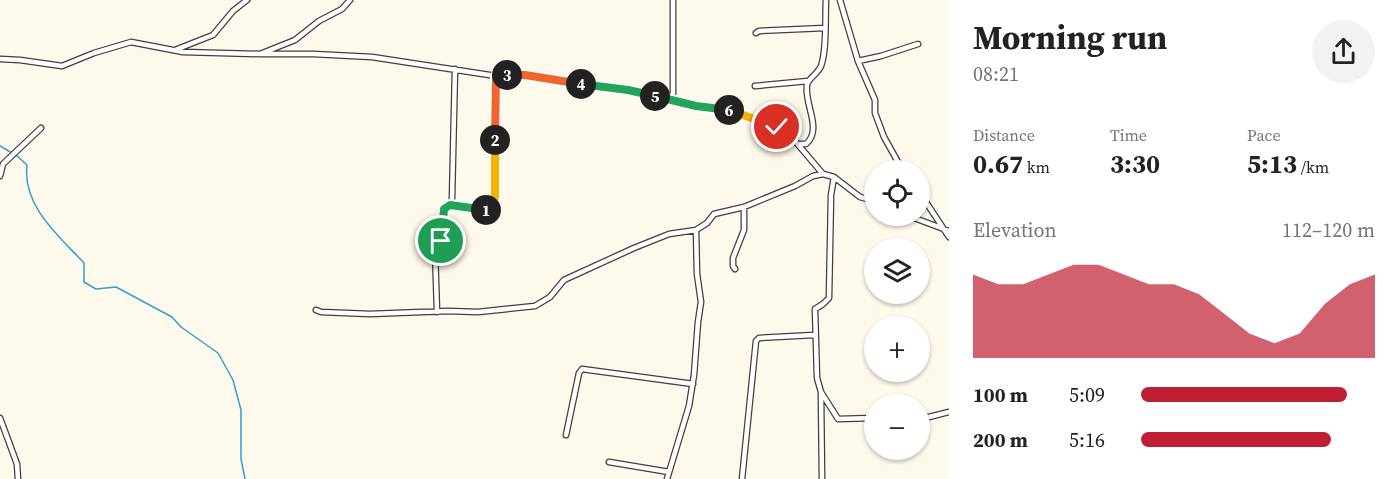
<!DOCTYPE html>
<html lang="en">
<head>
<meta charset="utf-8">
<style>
  :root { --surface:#fff; --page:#f2f2f2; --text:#222; --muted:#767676; --accent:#c01f33 }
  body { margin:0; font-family:"Source Serif 4",serif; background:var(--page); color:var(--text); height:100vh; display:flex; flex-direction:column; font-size:22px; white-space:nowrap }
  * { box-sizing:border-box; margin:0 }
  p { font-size:20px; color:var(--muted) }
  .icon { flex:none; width:33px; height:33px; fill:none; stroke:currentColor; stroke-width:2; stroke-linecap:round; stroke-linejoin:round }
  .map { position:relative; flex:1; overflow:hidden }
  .panel { display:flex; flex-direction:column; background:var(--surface); width:450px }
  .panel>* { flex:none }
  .fabs { position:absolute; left:864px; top:160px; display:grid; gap:12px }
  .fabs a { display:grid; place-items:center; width:66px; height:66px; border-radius:50%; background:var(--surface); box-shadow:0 2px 4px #0004; font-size:30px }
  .pin { position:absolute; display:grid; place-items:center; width:51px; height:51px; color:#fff; margin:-26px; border:3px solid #fff; border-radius:50%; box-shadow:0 2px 6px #0007 }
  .km { position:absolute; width:30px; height:30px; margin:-15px; border-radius:50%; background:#222; color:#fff; font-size:16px; line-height:30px; text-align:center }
  .round { display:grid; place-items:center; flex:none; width:63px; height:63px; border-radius:32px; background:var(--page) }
  .overview { display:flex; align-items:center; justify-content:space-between; height:102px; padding:0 24px }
  h1 { font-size:33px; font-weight:700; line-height:45px }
  .stats { display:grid; grid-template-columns:repeat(3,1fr); gap:9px; height:102px; padding:6px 24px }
  .stats div { display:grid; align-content:center }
  .stats b { font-size:26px; font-weight:700 }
  .stats small { font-size:16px; font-weight:400 }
  .stats p { font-size:16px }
  .chart { height:168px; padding:12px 24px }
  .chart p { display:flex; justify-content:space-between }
  .chart svg { width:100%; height:108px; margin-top:6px; fill:var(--accent); opacity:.7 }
  ul { padding:0 24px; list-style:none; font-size:20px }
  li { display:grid; grid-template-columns:96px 72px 1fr; align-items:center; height:45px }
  li i { height:15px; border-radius:8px; background:var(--accent) }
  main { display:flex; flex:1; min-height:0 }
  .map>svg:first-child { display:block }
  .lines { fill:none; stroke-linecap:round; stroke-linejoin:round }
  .stream { stroke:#329fd2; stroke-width:1.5 }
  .minor-casing { stroke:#3f3f3f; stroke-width:7 }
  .minor { stroke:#fff; stroke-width:4.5 }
  .split-1-casing { stroke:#fff; stroke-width:12 }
  .split-2-casing { stroke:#fff; stroke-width:12 }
  .split-3-casing { stroke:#fff; stroke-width:12 }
  .split-4-casing { stroke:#fff; stroke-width:12 }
  .split-5-casing { stroke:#fff; stroke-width:12 }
  .split-6-casing { stroke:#fff; stroke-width:12 }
  .split-7-casing { stroke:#fff; stroke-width:12 }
  .split-1 { stroke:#22a559; stroke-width:8 }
  .split-2 { stroke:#f5b400; stroke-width:8 }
  .split-3 { stroke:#f0652b; stroke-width:8 }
  .split-4 { stroke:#f0652b; stroke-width:8 }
  .split-5 { stroke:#22a559; stroke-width:8 }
  .split-6 { stroke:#22a559; stroke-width:8 }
  .split-7 { stroke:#f5b400; stroke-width:8 }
</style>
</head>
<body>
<main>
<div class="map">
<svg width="949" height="479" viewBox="0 0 949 479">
  <rect width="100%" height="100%" fill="#fff9eb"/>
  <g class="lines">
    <!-- stream -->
    <path class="stream" d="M0,146L12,153
      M16,155L27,165C22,206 59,236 84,263V282L96,289L116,287L172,317L181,327L218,353L233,380L241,410V459L245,479"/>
    <defs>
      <path id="minor" d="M840,0L858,61L875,100V113L884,137L903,171
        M756,33L759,31L825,28
        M175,50L213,35L233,11L247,0
        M260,54H313L372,57L496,76L525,75L602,86L696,106L722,108L767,123L789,134L823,174L834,177L860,197L874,201
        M0,59L20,60L62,66L94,53L131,42L183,52L260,54L295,40L319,21L342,9L350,0
        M858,61L881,56L918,44
        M755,86L808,81
        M673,101V0
        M798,144H806C823,129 804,105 807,85C808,78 818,74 821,66C827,50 825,18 826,0
        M0,176L3,164L41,128
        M834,177L831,195L829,298L823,304L815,309L817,378L821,392L838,419L874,418
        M920,193L949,237
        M450,205L489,210L492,208L495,197L496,76
        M909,216L949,231
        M735,269L733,266V258L744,230V207
        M316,310L321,312L370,314L448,311L478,312L535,306L550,297L564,280L634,248L669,234L696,230L707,223L714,214L744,207L795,186L813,176L823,174
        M437,312L435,250L441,241L444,209L450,205L452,199L455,69
        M821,394L822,479
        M920,417H929L949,412
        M0,418L17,464L18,479
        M566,435L579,373L582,369L693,384
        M609,462L669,472
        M667,479L689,406L694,375L698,322L701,302L697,274L696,230
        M742,479L756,341L759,338L814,335"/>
    </defs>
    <!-- minor casing -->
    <use href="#minor" class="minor-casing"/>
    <!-- minor -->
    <use href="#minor" class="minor"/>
  </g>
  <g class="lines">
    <defs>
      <path id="split-1" d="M441,241L444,209L450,205L486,210"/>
      <path id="split-2" d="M486,210L492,208L495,197V140"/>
      <path id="split-3" d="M495,140L496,76L507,75"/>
      <path id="split-4" d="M507,75H525L581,84"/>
      <path id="split-5" d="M581,84L628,90L655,96"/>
      <path id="split-6" d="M655,96L696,106L729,110"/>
      <path id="split-7" d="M729,110L777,127"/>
    </defs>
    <!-- split-1 casing -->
    <use href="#split-1" class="split-1-casing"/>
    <!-- split-2 casing -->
    <use href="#split-2" class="split-2-casing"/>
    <!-- split-3 casing -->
    <use href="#split-3" class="split-3-casing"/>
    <!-- split-4 casing -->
    <use href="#split-4" class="split-4-casing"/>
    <!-- split-5 casing -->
    <use href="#split-5" class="split-5-casing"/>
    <!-- split-6 casing -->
    <use href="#split-6" class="split-6-casing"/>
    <!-- split-7 casing -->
    <use href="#split-7" class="split-7-casing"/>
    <!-- split-1 -->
    <use href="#split-1" class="split-1"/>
    <!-- split-2 -->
    <use href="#split-2" class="split-2"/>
    <!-- split-3 -->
    <use href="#split-3" class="split-3"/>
    <!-- split-4 -->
    <use href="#split-4" class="split-4"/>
    <!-- split-5 -->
    <use href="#split-5" class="split-5"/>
    <!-- split-6 -->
    <use href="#split-6" class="split-6"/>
    <!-- split-7 -->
    <use href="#split-7" class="split-7"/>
  </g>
</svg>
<div class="fabs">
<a><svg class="icon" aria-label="locate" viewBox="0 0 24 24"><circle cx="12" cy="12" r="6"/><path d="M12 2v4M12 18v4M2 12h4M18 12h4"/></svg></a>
<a><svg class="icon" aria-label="layers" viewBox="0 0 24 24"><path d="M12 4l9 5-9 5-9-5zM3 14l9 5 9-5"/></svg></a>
<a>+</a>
<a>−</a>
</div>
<div class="pin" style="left:441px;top:241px;background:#1e9e55"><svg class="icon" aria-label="arrive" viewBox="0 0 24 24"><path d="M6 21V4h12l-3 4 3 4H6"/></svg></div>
<div class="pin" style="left:777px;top:127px;background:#d93025"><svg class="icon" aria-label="check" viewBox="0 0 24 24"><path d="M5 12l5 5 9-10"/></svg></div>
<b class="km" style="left:486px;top:210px">1</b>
<b class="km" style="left:495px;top:140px">2</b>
<b class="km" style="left:507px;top:75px">3</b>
<b class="km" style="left:581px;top:84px">4</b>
<b class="km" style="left:655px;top:96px">5</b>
<b class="km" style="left:729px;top:110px">6</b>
</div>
<section class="panel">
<div class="overview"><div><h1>Morning run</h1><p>08:21</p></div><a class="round"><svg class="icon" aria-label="share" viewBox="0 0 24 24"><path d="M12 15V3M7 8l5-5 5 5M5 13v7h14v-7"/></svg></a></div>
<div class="stats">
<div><p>Distance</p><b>0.67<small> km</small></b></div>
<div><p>Time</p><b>3:30</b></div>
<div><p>Pace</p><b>5:13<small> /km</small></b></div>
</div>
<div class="chart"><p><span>Elevation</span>112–120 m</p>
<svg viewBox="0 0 160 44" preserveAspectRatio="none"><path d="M0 44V10L10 14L20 14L30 10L40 6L50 6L60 10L70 14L80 14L90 18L100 26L110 34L120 38L130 34L140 22L150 14L160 10V44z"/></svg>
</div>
<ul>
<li><b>100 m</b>5:09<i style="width:88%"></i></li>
<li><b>200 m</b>5:16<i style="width:81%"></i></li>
</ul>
</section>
</main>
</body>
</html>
